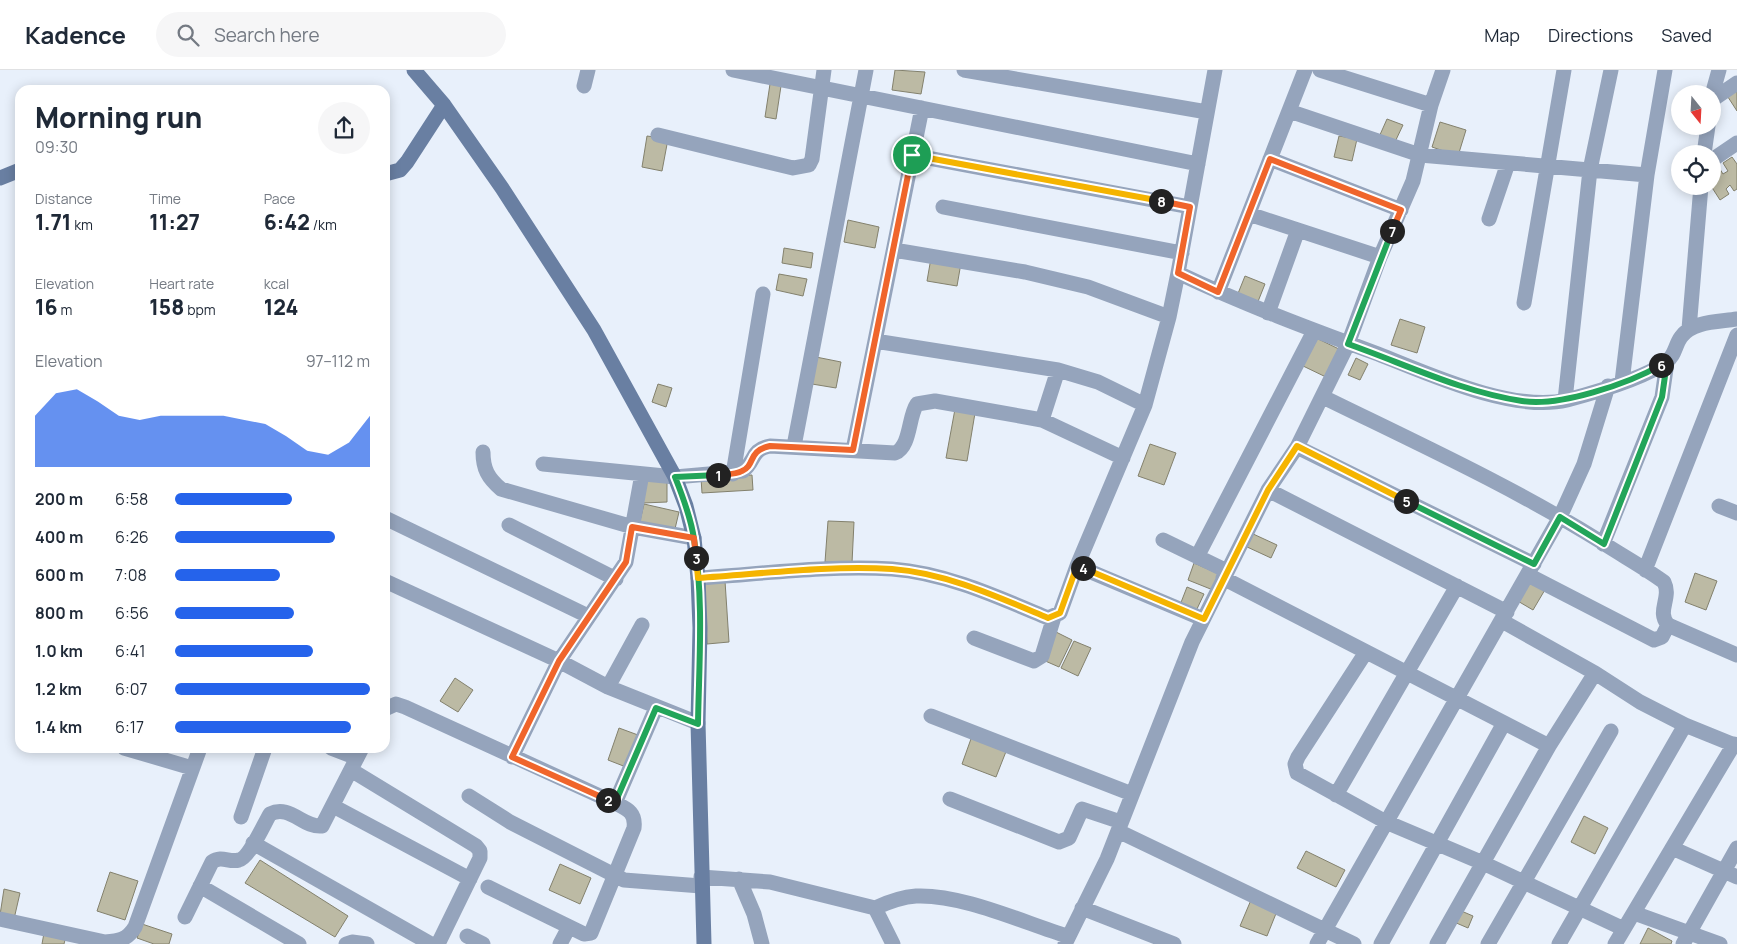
<!DOCTYPE html>
<html lang="en">
<head>
<meta charset="utf-8">
<style>
  :root { --surface:#fff; --page:#f6f6f7; --text:#1f2937; --muted:#747a83; --line:#e0e1e3; --accent:#2563eb }
  body { margin:0; font-family:Manrope,sans-serif; background:var(--page); color:var(--text); height:100vh; display:flex; flex-direction:column; font-size:19px; white-space:nowrap }
  * { box-sizing:border-box; margin:0 }
  p { font-size:16px; color:var(--muted) }
  .icon { flex:none; width:28px; height:28px; fill:none; stroke:currentColor; stroke-width:2; stroke-linecap:round; stroke-linejoin:round }
  .map { position:relative; flex:1; overflow:hidden }
  .panel { position:absolute; left:15px; top:15px; width:375px; height:668px; display:flex; flex-direction:column; background:var(--surface); border-radius:15px; box-shadow:0 2px 12px #0003 }
  .panel>* { flex:none }
  .needle { width:32px; rotate:162deg }
  .fabs { position:absolute; left:1671px; top:15px; display:grid; gap:10px }
  .fabs a { display:grid; place-items:center; width:50px; height:50px; border-radius:50%; background:var(--surface); box-shadow:0 2px 12px #0003; font-size:25px }
  .pin { position:absolute; display:grid; place-items:center; width:42px; height:42px; color:#fff; margin:-21px; border:2px solid #fff; border-radius:50%; box-shadow:0 1px 5px #0007 }
  .km { position:absolute; width:25px; height:25px; margin:-12px; border-radius:50%; background:#222; color:#fff; font-size:14px; line-height:25px; text-align:center }
  .round { display:grid; place-items:center; flex:none; width:52px; height:52px; border-radius:26px; background:var(--page) }
  .headline { display:flex; align-items:center; justify-content:space-between; height:85px; padding:0 20px }
  h1 { font-size:28px; font-weight:800; line-height:38px }
  .figures { display:grid; grid-template-columns:repeat(3,1fr); gap:8px; height:85px; padding:5px 20px }
  .figures div { display:grid; align-content:center }
  .figures b { font-size:21px; font-weight:800 }
  .figures small { font-size:14px; font-weight:400 }
  .figures p { font-size:14px }
  .chart { height:140px; padding:10px 20px }
  .chart p { display:flex; justify-content:space-between }
  .chart svg { width:100%; height:90px; margin-top:5px; fill:var(--accent); opacity:.7 }
  ul { padding:0 20px; list-style:none; font-size:16px }
  li { display:grid; grid-template-columns:80px 60px 1fr; align-items:center; height:38px }
  li i { height:12px; border-radius:6px; background:var(--accent) }
  header { display:flex; align-items:center; gap:30px; box-sizing:border-box; height:70px; padding:0 25px; background:var(--surface); border-bottom:1px solid var(--line) }
  header strong { font-size:24px }
  nav { display:flex; gap:28px; margin-inline-start:auto; font-size:18px }
  .search { width:350px; height:45px; background:var(--page); display:flex; align-items:center; gap:12px; box-sizing:border-box; padding:0 18px; border-radius:28px; color:var(--muted); font-size:19px }
  .map>svg:first-child { display:block }
  .building { fill:#bcbaa4; stroke:#83816d }
  .lines { fill:none; stroke-linecap:round; stroke-linejoin:round }
  .street { stroke:#95a4bc; stroke-width:15 }
  .secondary { stroke:#697fa2; stroke-width:15 }
  .split-1-casing { stroke:#fff; stroke-width:10 }
  .split-2-casing { stroke:#fff; stroke-width:10 }
  .split-3-casing { stroke:#fff; stroke-width:10 }
  .split-4-casing { stroke:#fff; stroke-width:10 }
  .split-5-casing { stroke:#fff; stroke-width:10 }
  .split-6-casing { stroke:#fff; stroke-width:10 }
  .split-7-casing { stroke:#fff; stroke-width:10 }
  .split-8-casing { stroke:#fff; stroke-width:10 }
  .split-9-casing { stroke:#fff; stroke-width:10 }
  .split-1 { stroke:#f0652b; stroke-width:6 }
  .split-2 { stroke:#22a559; stroke-width:6 }
  .split-3 { stroke:#f0652b; stroke-width:6 }
  .split-4 { stroke:#f5b400; stroke-width:6 }
  .split-5 { stroke:#f5b400; stroke-width:6 }
  .split-6 { stroke:#22a559; stroke-width:6 }
  .split-7 { stroke:#22a559; stroke-width:6 }
  .split-8 { stroke:#f0652b; stroke-width:6 }
  .split-9 { stroke:#f5b400; stroke-width:6 }
</style>
</head>
<body>
<header>
<strong>Kadence</strong>
<div class="search"><svg class="icon" aria-label="search" viewBox="0 0 24 24"><circle cx="10" cy="10" r="6"/><path d="M15 15l6 6"/></svg>Search here</div>
<nav><a>Map</a><a>Directions</a><a>Saved</a></nav>
</header>
<div class="map">
<svg width="1737" height="874" viewBox="0 0 1737 874">
  <rect width="100%" height="100%" fill="#e8f0fb"/>
  <!-- building -->
  <path class="building" d="M895,0L925,2L921,24L892,20Z
    M770,14L781,16L776,49L765,47Z
    M1737,17V41L1726,24Z
    M1387,49L1403,55L1394,74L1379,67Z
    M1440,52L1466,60L1458,86L1432,77Z
    M647,66L668,69L662,101L642,97Z
    M1339,66L1357,69L1352,91L1334,87Z
    M1732,87L1737,94V119L1734,121L1730,115L1726,119L1729,124L1720,130L1711,116L1712,100L1718,96L1723,104L1728,101L1723,93Z
    M848,150L879,157L875,178L844,172Z
    M784,178L813,183L811,198L782,193Z
    M931,188L961,193L957,216L927,211Z
    M779,204L807,209L803,226L776,220Z
    M1245,206L1265,214L1257,234L1237,226Z
    M1400,249L1425,257L1417,283L1391,275Z
    M1314,267L1341,280L1328,308L1301,295Z
    M816,287L841,292L836,318L812,314Z
    M1356,288L1368,294L1360,310L1348,305Z
    M658,314L672,318L666,337L652,332Z
    M955,339L975,343L967,391L946,388Z
    M1150,374L1176,383L1164,415L1138,406Z
    M752,405L753,420L702,423L701,408Z
    M643,411H667V432L643,433Z
    M644,434L679,442L674,463L639,455Z
    M828,451L854,452L852,493L825,492Z
    M1251,463L1277,475L1271,488L1245,476Z
    M1194,493L1219,504L1213,520L1188,510Z
    M1695,503L1717,511L1706,540L1685,532Z
    M1529,508L1546,518L1533,540L1516,530Z
    M725,511L729,572L707,574L704,512Z
    M1187,517L1204,524L1196,541L1180,535Z
    M1056,562L1072,570L1059,597L1043,590Z
    M1074,571L1091,578L1078,606L1061,598Z
    M455,608L473,620L458,642L440,631Z
    M619,658L638,665L626,697L608,690Z
    M972,666L1007,679L996,707L962,694Z
    M1584,746L1608,758L1595,784L1571,772Z
    M1306,781L1345,800L1336,817L1297,798Z
    M260,790L348,846L335,867L245,813Z
    M560,794L591,808L580,834L549,820Z
    M110,802L138,811L125,850L97,841Z
    M4,819L20,823L14,849L0,845Z
    M1251,830L1277,841L1267,866L1240,856Z
    M1459,840L1473,846L1468,858L1454,852Z
    M142,854L172,864L169,874H154L137,868Z
    M1648,858L1672,871L1671,874H1640Z
    M44,863L66,866L64,874H42Z"/>
  <g class="lines">
    <!-- street -->
    <path class="street" d="M733,0L1198,94
      M964,0L1207,42
      M1320,0L1431,35
      M584,16L588,0
      M1712,25L1719,0
      M1712,30L1737,13
      M1289,41L1420,85L1647,105
      M658,65L793,98L809,95L812,89L824,0
      M1704,84L1708,56
      M912,85L1190,137
      M1270,89L1401,140
      M1712,90L1737,73
      M943,137L1182,183
      M1249,144L1380,187
      M1489,149L1508,93
      M894,180L1025,202L1088,217L1169,247
      M1178,203C1243,234 1310,259 1378,284C1429,304 1513,343 1567,330C1593,323 1645,308 1666,292C1675,286 1675,275 1681,267C1692,251 1719,252 1737,249
      M1218,222L1305,0
      M1524,233L1564,0
      M1268,243L1298,160
      M1689,259L1701,116
      M875,271L1058,300L1098,312L1145,335
      M1622,312L1647,105L1665,0
      M1323,327C1417,373 1513,417 1603,473C1623,486 1645,498 1664,512C1672,528 1656,541 1668,555L1737,585
      M1565,330L1590,100L1611,0
      M1042,350L1058,300
      M794,376L866,0
      M1297,377L1534,494
      M853,380L922,38
      M483,382C483,399 488,408 501,419L633,457L694,468
      M543,394L675,407L743,401C756,391 750,380 770,376L895,383C911,376 908,347 917,334L935,331L1042,350L1123,388
      M733,404L763,224
      M1268,420L1507,542
      M1719,436L1737,443
      M385,448L588,546
      M509,455L616,509
      M1163,470L1227,501
      M1603,474L1662,327L1667,292
      M1197,487L1314,261
      M1077,496L1203,549
      M1645,500L1737,265
      M1528,505L1654,570L1662,567L1668,555
      M698,508C760,504 830,495 892,499C946,503 998,527 1048,548L1060,543L1077,496L1145,335L1169,247L1178,203L1215,0
      M1223,508L1549,676
      M385,511L559,591L608,617L698,653
      M1502,551L1595,603L1640,632L1685,655L1737,676
      M974,568L1034,591L1042,586L1054,547
      M1366,582L1298,687L1295,694L1297,703L1386,752L1483,793L1624,859
      M608,617L642,555
      M385,639L396,634L405,637L615,733
      M931,646L1132,724
      M124,678L192,698
      M331,678L357,688
      M512,687L559,591L626,492L642,404
      M351,700L476,776L480,781V788L438,874
      M1336,725L1457,516
      M469,726L510,752L624,810L701,816
      M950,729L1059,772L1069,768L1082,739L1121,752
      M333,736L470,809
      M241,747L265,678
      M1118,761L1354,874
      M253,773L431,874
      M1672,778L1737,807
      M701,807L770,812L875,838
      M739,809L754,844L762,874
      M200,816L299,874
      M488,817L584,864L591,863L634,758C636,742 627,739 615,733L656,638
      M1082,838L1174,874
      M1634,843L1720,874
      M185,847L212,792C222,785 229,793 239,790C249,788 264,754 270,744C290,734 303,758 322,756L362,678
      M0,849L105,872C119,871 127,870 135,857L200,678
      M467,866L483,874
      M346,874L352,872L367,874
      M560,874L569,857
      M893,874L875,838C888,832 901,827 916,826C962,824 1022,852 1067,866
      M1065,874L1107,789L1192,572L1268,420L1297,377L1348,274L1380,187L1413,111L1431,35L1443,0
      M1317,874L1560,447L1584,394L1608,316
      M1381,874L1504,653
      M1437,874L1549,676L1595,603
      M1488,874L1611,661
      M1559,874L1685,655
      M1615,874L1734,674
      M1683,874L1737,778"/>
    <!-- secondary -->
    <path class="secondary" d="M414,0L444,35L502,118L594,260L675,407L686,436L694,468L698,508L700,558L698,653L704,874
      M385,104L400,100L407,92L444,35
      M0,108L20,100"/>
  </g>
  <g class="lines">
    <defs>
      <path id="split-1" d="M718,405C725,404 735,405 742,401C756,395 747,381 770,376L853,380L912,85"/>
      <path id="split-2" d="M608,730L615,733L656,638L698,654C699,593 704,530 694,469C691,448 683,427 675,407L718,405"/>
      <path id="split-3" d="M608,730L512,687L559,591L626,492L632,457L694,468L696,488"/>
      <path id="split-4" d="M696,488L698,508C761,504 829,495 892,499C946,503 998,527 1048,548L1060,543L1077,496L1083,498"/>
      <path id="split-5" d="M1083,498L1204,549L1268,420L1297,376L1406,431"/>
      <path id="split-6" d="M1406,431L1534,494L1560,447L1604,474L1662,327L1667,292L1661,295"/>
      <path id="split-7" d="M1392,161L1348,274C1405,294 1462,322 1522,331C1559,337 1628,314 1661,295"/>
      <path id="split-8" d="M1161,131L1190,137L1178,203L1218,222L1270,89L1401,140L1392,161"/>
      <path id="split-9" d="M912,85L1161,131"/>
    </defs>
    <!-- split-1 casing -->
    <use href="#split-1" class="split-1-casing"/>
    <!-- split-2 casing -->
    <use href="#split-2" class="split-2-casing"/>
    <!-- split-3 casing -->
    <use href="#split-3" class="split-3-casing"/>
    <!-- split-4 casing -->
    <use href="#split-4" class="split-4-casing"/>
    <!-- split-5 casing -->
    <use href="#split-5" class="split-5-casing"/>
    <!-- split-6 casing -->
    <use href="#split-6" class="split-6-casing"/>
    <!-- split-7 casing -->
    <use href="#split-7" class="split-7-casing"/>
    <!-- split-8 casing -->
    <use href="#split-8" class="split-8-casing"/>
    <!-- split-9 casing -->
    <use href="#split-9" class="split-9-casing"/>
    <!-- split-1 -->
    <use href="#split-1" class="split-1"/>
    <!-- split-2 -->
    <use href="#split-2" class="split-2"/>
    <!-- split-3 -->
    <use href="#split-3" class="split-3"/>
    <!-- split-4 -->
    <use href="#split-4" class="split-4"/>
    <!-- split-5 -->
    <use href="#split-5" class="split-5"/>
    <!-- split-6 -->
    <use href="#split-6" class="split-6"/>
    <!-- split-7 -->
    <use href="#split-7" class="split-7"/>
    <!-- split-8 -->
    <use href="#split-8" class="split-8"/>
    <!-- split-9 -->
    <use href="#split-9" class="split-9"/>
  </g>
</svg>
<div class="fabs">
<a><svg class="needle" viewBox="-14 -14 28 28"><path d="M0-13l5 13h-10z" fill="#e53935"/><path d="M0 13l5-13h-10z" fill="#747a83"/></svg></a>
<a><svg class="icon" aria-label="locate" viewBox="0 0 24 24"><circle cx="12" cy="12" r="6"/><path d="M12 2v4M12 18v4M2 12h4M18 12h4"/></svg></a>
</div>
<div class="pin" style="left:912px;top:85px;background:#1e9e55"><svg class="icon" aria-label="arrive" viewBox="0 0 24 24"><path d="M6 21V4h12l-3 4 3 4H6"/></svg></div>
<b class="km" style="left:718px;top:405px">1</b>
<b class="km" style="left:608px;top:730px">2</b>
<b class="km" style="left:696px;top:488px">3</b>
<b class="km" style="left:1083px;top:498px">4</b>
<b class="km" style="left:1406px;top:431px">5</b>
<b class="km" style="left:1661px;top:295px">6</b>
<b class="km" style="left:1392px;top:161px">7</b>
<b class="km" style="left:1161px;top:131px">8</b>
<section class="panel">
<div class="headline"><div><h1>Morning run</h1><p>09:30</p></div><a class="round"><svg class="icon" aria-label="share" viewBox="0 0 24 24"><path d="M12 15V3M7 8l5-5 5 5M5 13v7h14v-7"/></svg></a></div>
<div class="figures">
<div><p>Distance</p><b>1.71<small> km</small></b></div>
<div><p>Time</p><b>11:27</b></div>
<div><p>Pace</p><b>6:42<small> /km</small></b></div>
</div>
<div class="figures">
<div><p>Elevation</p><b>16<small> m</small></b></div>
<div><p>Heart rate</p><b>158<small> bpm</small></b></div>
<div><p>kcal</p><b>124</b></div>
</div>
<div class="chart"><p><span>Elevation</span>97–112 m</p>
<svg viewBox="0 0 160 44" preserveAspectRatio="none"><path d="M0 44V19L10 8L20 6L30 12L40 19L50 21L60 19L70 19L80 19L90 19L100 21L110 23L120 29L130 36L140 38L150 32L160 19V44z"/></svg>
</div>
<ul>
<li><b>200 m</b>6:58<i style="width:60%"></i></li>
<li><b>400 m</b>6:26<i style="width:82%"></i></li>
<li><b>600 m</b>7:08<i style="width:54%"></i></li>
<li><b>800 m</b>6:56<i style="width:61%"></i></li>
<li><b>1.0 km</b>6:41<i style="width:71%"></i></li>
<li><b>1.2 km</b>6:07<i style="width:100%"></i></li>
<li><b>1.4 km</b>6:17<i style="width:90%"></i></li>
</ul>
</section>
</div>
</body>
</html>
